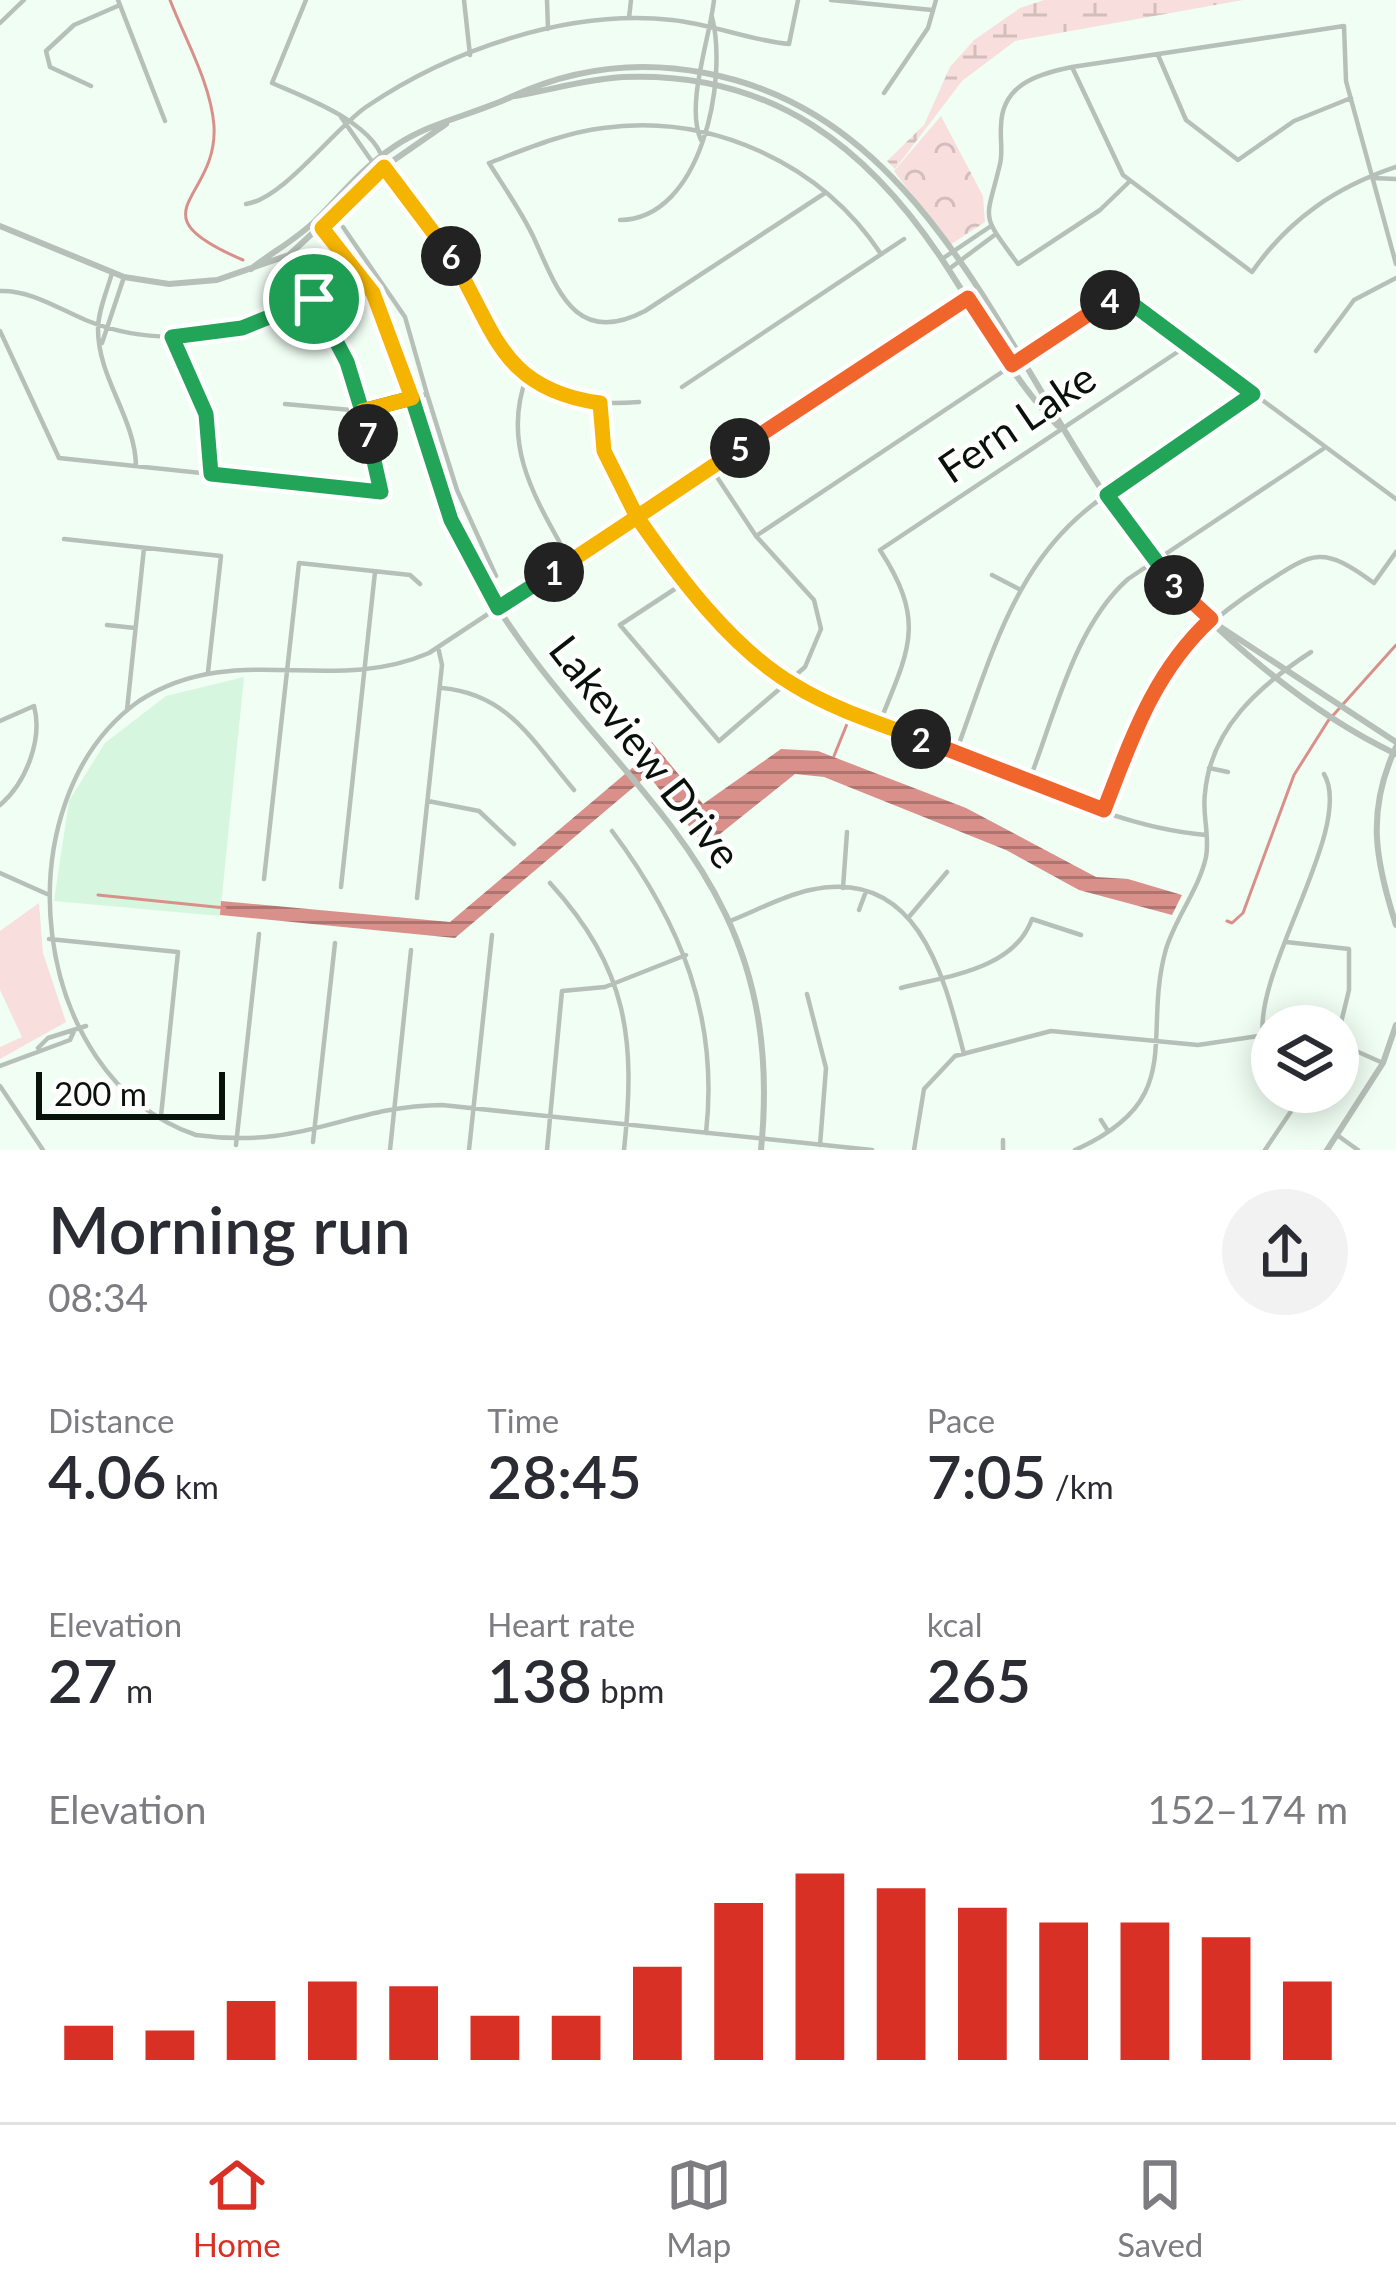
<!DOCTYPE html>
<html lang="en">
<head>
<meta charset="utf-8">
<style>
  :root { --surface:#fff; --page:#f2f2f3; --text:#2b2b33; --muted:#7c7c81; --line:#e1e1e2; --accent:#d93025 }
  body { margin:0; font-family:Lato,sans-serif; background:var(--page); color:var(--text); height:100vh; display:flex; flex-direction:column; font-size:45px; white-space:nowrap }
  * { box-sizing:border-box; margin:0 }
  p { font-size:39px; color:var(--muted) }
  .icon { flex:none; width:66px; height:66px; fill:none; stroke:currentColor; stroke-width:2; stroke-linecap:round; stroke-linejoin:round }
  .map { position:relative; height:1150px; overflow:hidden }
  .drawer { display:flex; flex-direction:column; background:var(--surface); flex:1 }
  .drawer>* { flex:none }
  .tools { position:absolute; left:1251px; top:1005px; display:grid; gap:24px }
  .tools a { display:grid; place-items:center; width:108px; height:108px; border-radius:50%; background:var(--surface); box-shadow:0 6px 30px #0003; font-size:60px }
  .scale { position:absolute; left:36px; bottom:30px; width:189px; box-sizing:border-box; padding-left:12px; border:6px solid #09110b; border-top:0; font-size:33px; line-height:42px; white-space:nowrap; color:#09110b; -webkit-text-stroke:9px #fff; paint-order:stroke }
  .pin { position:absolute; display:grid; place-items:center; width:102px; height:102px; color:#fff; margin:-51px; border:6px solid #fff; border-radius:50%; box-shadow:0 3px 12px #0007 }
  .km { position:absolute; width:60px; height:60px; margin:-30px; border-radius:50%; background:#222; color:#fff; font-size:33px; line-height:60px; text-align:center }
  .round { display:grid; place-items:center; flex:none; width:126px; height:126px; border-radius:63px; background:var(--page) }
  .head { display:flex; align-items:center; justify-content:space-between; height:204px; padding:0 48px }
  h1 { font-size:66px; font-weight:600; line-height:90px }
  .figures { display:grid; grid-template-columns:repeat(3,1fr); gap:18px; height:204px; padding:12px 48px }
  .figures div { display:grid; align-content:center }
  .figures b { font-size:60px; font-weight:600 }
  .figures small { font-size:33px; font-weight:400 }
  .figures p { font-size:33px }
  .chart { height:336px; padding:24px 48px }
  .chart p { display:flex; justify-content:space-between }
  .chart svg { width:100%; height:216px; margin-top:12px; stroke:var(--accent); stroke-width:6 }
  .tabs { display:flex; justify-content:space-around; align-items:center; height:168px; border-top:3px solid var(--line); background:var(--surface); font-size:33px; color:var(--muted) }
  .tabs a { display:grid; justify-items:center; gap:6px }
  .tabs .active { color:var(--accent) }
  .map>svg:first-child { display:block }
  .built { fill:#d7f6df }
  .grass { fill:#f8dfdd }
  .wetland { fill:url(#wetland-marsh) }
  .park { fill:url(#park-crowns) }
  .water { fill:url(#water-rules) }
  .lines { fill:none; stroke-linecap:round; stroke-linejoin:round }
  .stream { stroke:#d9908b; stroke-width:3 }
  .minor { stroke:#b6c0b8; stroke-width:4.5 }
  .tertiary { stroke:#b6c0b8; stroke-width:6 }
  .split-1-casing { stroke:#fff; stroke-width:24 }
  .split-2-casing { stroke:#fff; stroke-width:24 }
  .split-3-casing { stroke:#fff; stroke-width:24 }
  .split-4-casing { stroke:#fff; stroke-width:24 }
  .split-5-casing { stroke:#fff; stroke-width:24 }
  .split-6-casing { stroke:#fff; stroke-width:24 }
  .split-7-casing { stroke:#fff; stroke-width:24 }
  .split-8-casing { stroke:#fff; stroke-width:24 }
  .split-1 { stroke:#22a559; stroke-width:15 }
  .split-2 { stroke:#f5b400; stroke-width:15 }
  .split-3 { stroke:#f0652b; stroke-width:15 }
  .split-4 { stroke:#22a559; stroke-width:15 }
  .split-5 { stroke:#f0652b; stroke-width:15 }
  .split-6 { stroke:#f5b400; stroke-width:15 }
  .split-7 { stroke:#f5b400; stroke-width:15 }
  .split-8 { stroke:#22a559; stroke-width:15 }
  .labels { text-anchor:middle; stroke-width:9; stroke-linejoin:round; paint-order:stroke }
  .street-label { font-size:42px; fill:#09110b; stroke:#fff }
</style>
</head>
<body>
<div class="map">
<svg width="1396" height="1150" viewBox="0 0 1396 1150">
  <defs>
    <pattern id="wetland-marsh" width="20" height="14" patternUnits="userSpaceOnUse" patternTransform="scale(3)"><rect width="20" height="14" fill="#f8dfdd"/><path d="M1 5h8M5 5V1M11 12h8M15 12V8" fill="none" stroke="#d3bebc"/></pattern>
    <pattern id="park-crowns" width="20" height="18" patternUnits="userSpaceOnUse" patternTransform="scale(3)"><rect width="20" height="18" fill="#f8dfdd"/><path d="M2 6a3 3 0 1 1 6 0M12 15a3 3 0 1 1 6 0" fill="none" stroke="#d3bebc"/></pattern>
    <pattern id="water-rules" width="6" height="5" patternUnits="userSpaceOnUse" patternTransform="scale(3)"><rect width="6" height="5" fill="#d9908b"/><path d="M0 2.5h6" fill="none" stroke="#ae7470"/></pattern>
  </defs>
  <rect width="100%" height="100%" fill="#f0fef3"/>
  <!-- built -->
  <path class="built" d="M244,677L220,916L54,901L69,801L105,743L166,696Z"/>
  <!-- grass -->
  <path class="grass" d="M39,903L43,953L66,1022L0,1059V1047L22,1037L0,990V931Z"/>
  <!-- wetland -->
  <path class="wetland" d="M1044,0H1243L1015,41L962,81L895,169L887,161L924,125L950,67L974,40L1020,8Z"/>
  <!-- park -->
  <path class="park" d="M941,116L983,196L985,222L950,245L894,171Z"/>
  <!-- water -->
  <path class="water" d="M652,742L703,804L781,749L818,751L966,808L1096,877L1128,879L1182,895L1172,915L1079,890L1006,850L824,777L795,774L705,846L648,775L455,938L220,915L221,901L450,922L638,763L635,758Z"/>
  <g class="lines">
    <!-- stream -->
    <path class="stream" d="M170,0C185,39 211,84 214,126C218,201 131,212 243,260
      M834,756L849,719
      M98,895L225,908
      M1227,921L1232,923L1243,913L1294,775L1328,721L1396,645"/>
    <!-- minor -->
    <path class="minor" d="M118,0L165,121
      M306,0L272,83C304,97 379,124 384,165
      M464,0L470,55
      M547,0L548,29
      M831,0L932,10
      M629,18L631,0
      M0,23L24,0
      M1158,55L1186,120L1238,160L1294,121L1351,98
      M1072,67L1123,175L1252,272C1289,219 1336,187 1396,167
      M91,86L50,67L46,51L74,25L120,5
      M884,93L928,28L936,0
      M341,117L373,163L384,167C411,197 437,228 456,264C504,353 517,412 639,402
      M701,140C685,105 710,38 714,0
      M1372,178L1396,179
      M1129,182L1100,210L1018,264C979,211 986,223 1000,164C1003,152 1000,139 1001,127C1001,85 1037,74 1072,67L1344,26L1346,81L1396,264
      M825,193L645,311C574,348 557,288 533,236C521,211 504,187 489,163C526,149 563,133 603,128C711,113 821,163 881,254
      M246,204C283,199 332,131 366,107C451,49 569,9 672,20C712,24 752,41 789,44L798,0
      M620,220C702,219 728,79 712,17
      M942,259L991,226
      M949,269L996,234
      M112,273C107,291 98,311 98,329C98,379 135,417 136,466
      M0,291C31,290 59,309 88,321C167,352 241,333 314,299L347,361L381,492L59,458L0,331
      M172,338L206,414L211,474
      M102,343L124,277
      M1316,351L1354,300L1396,278
      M527,376C500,446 537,501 570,561
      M682,387L904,239
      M427,394L457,490L496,576
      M600,403C594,490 718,636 788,682C838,715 900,731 956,752C1037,784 1119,828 1206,835
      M285,404L362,411L427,394L405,317L343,227
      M756,536L1119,294L1396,499
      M64,539L221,556L208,672
      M992,575L1019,589
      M687,581L620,625L719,741L805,667L821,629L814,600L756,536L711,468
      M107,625L135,628
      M442,688C509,694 533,742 574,790
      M127,710L144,548
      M0,721L34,706C43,739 26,783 0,805
      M879,724C909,650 927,622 880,550L1188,345
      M956,752C992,655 1016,554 1108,494C1155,464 1215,435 1253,394
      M1209,768L1228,772
      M1029,781C1055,715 1074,627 1128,579L1323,449
      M428,801L479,811L514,844
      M1105,810C1146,699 1158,654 1261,586C1313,552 1321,544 1374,583L1396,552
      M612,831C681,923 719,1017 706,1133
      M0,873L47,894
      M264,879L299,563L410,575L420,584
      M550,883C628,969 636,1039 624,1150
      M341,887L375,572
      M843,888L847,832
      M417,898L442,665L438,647
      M859,910L865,894
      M908,918L947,872
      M730,921C756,911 782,896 810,890C918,866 944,976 964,1054
      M49,939L178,952L161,1116
      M1286,942L1349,949V990L1338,1035
      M901,988C946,976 1014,970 1032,919L1081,935
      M807,994L826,1068L820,1145
      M1263,1036C1254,969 1355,826 1324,774
      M1338,1043L1383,1063
      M38,1048L48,1038L86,1026
      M0,1066L70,1040L74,1031
      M0,1086L43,1150
      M1101,1120L1108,1131
      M1337,1135L1358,1150
      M313,1142L335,943
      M236,1145L259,934
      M390,1150L411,950
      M469,1150L492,935
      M547,1150L562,991L605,987L686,955
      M872,1150L442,1105C346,1106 306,1150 196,1135C27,1077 0,800 139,701C234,639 330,696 429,653L976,292
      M914,1150L924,1089L955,1056L1051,1031L1198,1045L1272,1034
      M1003,1150V1140
      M1075,1150C1189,1099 1141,1038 1166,949C1176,917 1199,889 1206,857C1210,836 1202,814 1205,793C1211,728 1259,686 1311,652
      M1265,1150L1304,1092"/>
    <!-- tertiary -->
    <path class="tertiary" d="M515,96C551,90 586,79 623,77C773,71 870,148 947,267C981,319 1014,382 1058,426
      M315,221C413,318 408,442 468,557C587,783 791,849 761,1150
      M0,226L124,277L169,284L217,280L289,255L384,167L446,124
      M251,269C272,252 296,240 316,220C341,195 364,166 395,146C431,122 472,115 511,97C573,68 637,60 705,73C943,117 1014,392 1151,557C1211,631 1309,713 1396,754
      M1219,626L1396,742
      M1396,747C1366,811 1375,860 1396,925
      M1327,1150L1383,1063L1396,1025"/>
  </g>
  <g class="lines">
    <defs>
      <path id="split-1" d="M314,299L347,362L362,411L412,398L451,520L498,608L554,572"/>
      <path id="split-2" d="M554,572L637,517C678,576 731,648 794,685C833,709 878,723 921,739"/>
      <path id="split-3" d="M921,739L1104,810C1132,738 1153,673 1211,619L1174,585"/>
      <path id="split-4" d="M1110,300L1119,294L1253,394L1107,495L1174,585"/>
      <path id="split-5" d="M740,448L968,298L1012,365L1110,300"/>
      <path id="split-6" d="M451,256C495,330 500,389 600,403L604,451L637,517L740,448"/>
      <path id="split-7" d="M368,434L362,411L412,398L373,293L322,228L384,167L451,256"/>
      <path id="split-8" d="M314,299L242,328L172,337L206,414L211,474L381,492L368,434"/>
    </defs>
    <!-- split-1 casing -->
    <use href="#split-1" class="split-1-casing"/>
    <!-- split-2 casing -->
    <use href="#split-2" class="split-2-casing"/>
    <!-- split-3 casing -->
    <use href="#split-3" class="split-3-casing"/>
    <!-- split-4 casing -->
    <use href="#split-4" class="split-4-casing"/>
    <!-- split-5 casing -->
    <use href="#split-5" class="split-5-casing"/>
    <!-- split-6 casing -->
    <use href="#split-6" class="split-6-casing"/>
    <!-- split-7 casing -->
    <use href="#split-7" class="split-7-casing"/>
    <!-- split-8 casing -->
    <use href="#split-8" class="split-8-casing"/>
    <!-- split-1 -->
    <use href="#split-1" class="split-1"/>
    <!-- split-2 -->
    <use href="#split-2" class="split-2"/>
    <!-- split-3 -->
    <use href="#split-3" class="split-3"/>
    <!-- split-4 -->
    <use href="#split-4" class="split-4"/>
    <!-- split-5 -->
    <use href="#split-5" class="split-5"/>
    <!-- split-6 -->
    <use href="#split-6" class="split-6"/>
    <!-- split-7 -->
    <use href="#split-7" class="split-7"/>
    <!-- split-8 -->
    <use href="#split-8" class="split-8"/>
  </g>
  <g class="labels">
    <!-- street labels -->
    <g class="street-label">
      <text transform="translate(1017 423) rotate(-34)" y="15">Fern Lake</text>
      <text transform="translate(645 752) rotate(52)" y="15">Lakeview Drive</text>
    </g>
  </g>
</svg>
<div class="tools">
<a><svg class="icon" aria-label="layers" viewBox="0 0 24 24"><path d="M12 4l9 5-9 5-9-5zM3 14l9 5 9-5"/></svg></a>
</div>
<div class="scale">200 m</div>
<div class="pin" style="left:314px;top:299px;background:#1e9e55"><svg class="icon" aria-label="arrive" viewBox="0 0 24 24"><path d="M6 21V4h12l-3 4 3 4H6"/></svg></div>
<b class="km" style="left:554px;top:572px">1</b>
<b class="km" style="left:921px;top:739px">2</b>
<b class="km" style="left:1174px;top:585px">3</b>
<b class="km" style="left:1110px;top:300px">4</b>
<b class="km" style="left:740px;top:448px">5</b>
<b class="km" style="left:451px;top:256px">6</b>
<b class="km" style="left:368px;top:434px">7</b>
</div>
<section class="drawer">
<div class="head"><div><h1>Morning run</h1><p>08:34</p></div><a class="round"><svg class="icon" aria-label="share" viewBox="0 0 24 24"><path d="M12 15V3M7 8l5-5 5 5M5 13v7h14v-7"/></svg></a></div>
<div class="figures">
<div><p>Distance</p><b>4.06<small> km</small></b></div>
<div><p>Time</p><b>28:45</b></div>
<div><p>Pace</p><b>7:05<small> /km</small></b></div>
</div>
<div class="figures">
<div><p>Elevation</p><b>27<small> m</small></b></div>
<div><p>Heart rate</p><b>138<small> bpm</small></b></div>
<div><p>kcal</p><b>265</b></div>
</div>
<div class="chart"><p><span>Elevation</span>152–174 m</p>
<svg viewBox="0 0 160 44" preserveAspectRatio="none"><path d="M5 44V37M15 44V38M25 44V32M35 44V28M45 44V29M55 44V35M65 44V35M75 44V25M85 44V12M95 44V6M105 44V9M115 44V13M125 44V16M135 44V16M145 44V19M155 44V28"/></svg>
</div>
</section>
<nav class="tabs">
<a class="active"><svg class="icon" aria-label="home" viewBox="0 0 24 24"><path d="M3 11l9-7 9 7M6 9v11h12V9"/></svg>Home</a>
<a><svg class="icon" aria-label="map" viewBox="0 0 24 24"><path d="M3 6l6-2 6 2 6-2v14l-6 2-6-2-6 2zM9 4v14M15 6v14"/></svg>Map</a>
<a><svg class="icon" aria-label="saved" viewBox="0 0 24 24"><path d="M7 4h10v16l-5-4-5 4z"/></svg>Saved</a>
</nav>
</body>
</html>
